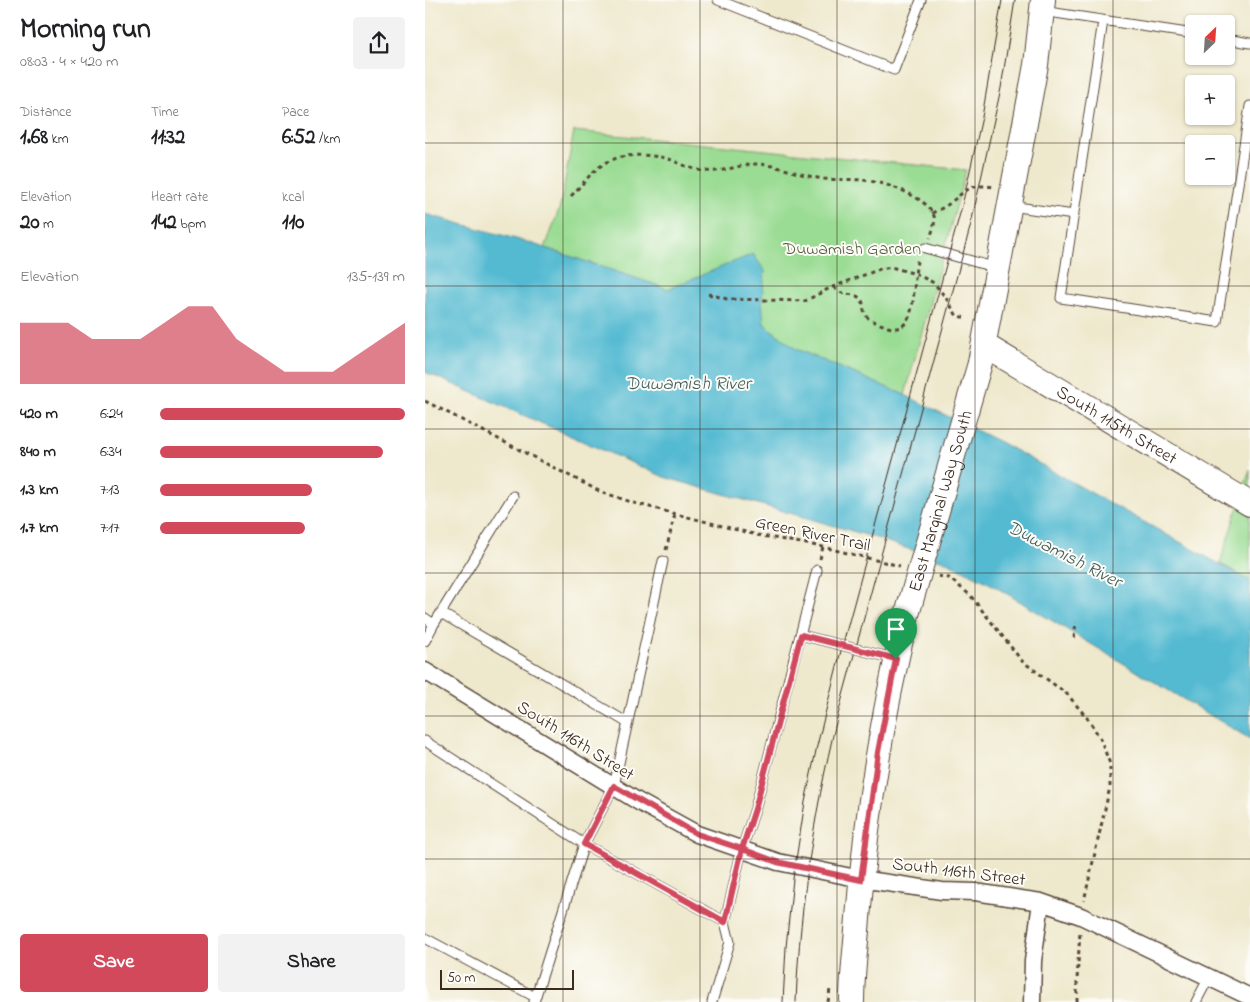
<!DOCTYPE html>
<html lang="en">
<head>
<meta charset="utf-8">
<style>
  :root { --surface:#fff; --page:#f2f2f2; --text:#202124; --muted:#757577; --accent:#d1495b }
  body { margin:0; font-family:"Indie Flower",sans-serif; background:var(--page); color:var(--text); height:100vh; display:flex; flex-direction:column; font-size:19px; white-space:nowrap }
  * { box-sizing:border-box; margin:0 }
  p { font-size:16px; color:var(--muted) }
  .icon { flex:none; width:28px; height:28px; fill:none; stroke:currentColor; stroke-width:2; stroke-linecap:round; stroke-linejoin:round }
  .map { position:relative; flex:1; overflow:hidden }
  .sheet { display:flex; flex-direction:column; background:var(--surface); width:425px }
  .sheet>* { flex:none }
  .needle { width:32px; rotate:25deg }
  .buttons { position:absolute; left:760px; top:15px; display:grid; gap:10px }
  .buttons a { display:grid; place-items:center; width:50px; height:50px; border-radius:5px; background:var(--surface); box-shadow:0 1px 4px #0004; font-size:25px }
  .scale { position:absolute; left:15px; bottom:12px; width:134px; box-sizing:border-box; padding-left:5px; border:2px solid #3b2a1e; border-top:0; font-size:14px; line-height:18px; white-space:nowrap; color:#3b2a1e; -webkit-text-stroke:4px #fdfcf7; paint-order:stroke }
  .pin { position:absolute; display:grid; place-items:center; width:42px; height:42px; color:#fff; margin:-51px -21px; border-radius:50% 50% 50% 0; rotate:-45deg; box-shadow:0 0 5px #0007 }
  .pin .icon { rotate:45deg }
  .round { display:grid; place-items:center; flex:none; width:52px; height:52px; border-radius:5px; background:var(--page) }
  .head { display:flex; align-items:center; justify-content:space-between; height:85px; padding:0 20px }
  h1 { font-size:28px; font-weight:800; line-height:38px }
  .figures { display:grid; grid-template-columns:repeat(3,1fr); gap:8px; height:85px; padding:5px 20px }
  .figures div { display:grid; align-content:center }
  .figures b { font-size:21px; font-weight:800 }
  .figures small { font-size:14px; font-weight:400 }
  .figures p { font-size:14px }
  .chart { height:140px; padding:10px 20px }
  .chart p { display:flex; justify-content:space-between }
  .chart svg { width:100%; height:90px; margin-top:5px; fill:var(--accent); opacity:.7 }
  .action { display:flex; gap:10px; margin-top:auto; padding:10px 20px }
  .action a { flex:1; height:58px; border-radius:5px; background:var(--accent); color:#fff; font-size:20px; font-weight:800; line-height:58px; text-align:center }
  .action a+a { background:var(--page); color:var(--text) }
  ul { padding:0 20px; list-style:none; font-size:16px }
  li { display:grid; grid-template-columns:80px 60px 1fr; align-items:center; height:38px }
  li i { height:12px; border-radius:6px; background:var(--accent) }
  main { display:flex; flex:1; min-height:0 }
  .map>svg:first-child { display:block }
  .green { fill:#9adc93; stroke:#6a8358 }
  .water { fill:#53bad1; stroke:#477278 }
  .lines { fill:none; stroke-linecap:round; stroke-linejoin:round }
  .lane-casing { stroke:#564638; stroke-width:11 }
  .street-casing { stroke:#564638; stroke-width:19 }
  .secondary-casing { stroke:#564638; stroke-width:26 }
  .path { stroke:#564638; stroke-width:3; stroke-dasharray:4 4; stroke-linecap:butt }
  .lane { stroke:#fff; stroke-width:9 }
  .street { stroke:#fff; stroke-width:16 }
  .secondary { stroke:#fff; stroke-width:24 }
  .tram { stroke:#3b2a1e; stroke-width:1 }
  .secondary-bridge-casing { stroke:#564638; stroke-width:26; stroke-linecap:butt }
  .secondary-bridge { stroke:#fff; stroke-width:24 }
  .route-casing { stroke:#fff; stroke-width:10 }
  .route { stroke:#d1495b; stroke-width:6 }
  .grid { fill:none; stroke:#3b2a1e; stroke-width:1; stroke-opacity:0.55 }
  .labels { text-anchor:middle; stroke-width:4; stroke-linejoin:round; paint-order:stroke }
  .park-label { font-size:18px; fill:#585f41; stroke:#fdfcf7 }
  .street-label { font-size:18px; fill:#3b2a1e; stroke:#fdfcf7 }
  .water-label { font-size:19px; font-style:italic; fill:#435c5d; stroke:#fdfcf7 }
</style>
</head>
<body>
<main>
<section class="sheet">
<div class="head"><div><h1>Morning run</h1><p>08:03 · 4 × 420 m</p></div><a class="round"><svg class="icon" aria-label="share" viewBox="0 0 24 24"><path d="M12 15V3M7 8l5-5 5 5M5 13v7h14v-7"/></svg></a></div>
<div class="figures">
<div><p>Distance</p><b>1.68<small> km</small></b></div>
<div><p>Time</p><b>11:32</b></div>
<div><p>Pace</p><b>6:52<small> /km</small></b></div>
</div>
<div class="figures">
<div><p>Elevation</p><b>20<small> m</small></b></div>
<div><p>Heart rate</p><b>142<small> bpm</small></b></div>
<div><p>kcal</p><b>110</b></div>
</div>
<div class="chart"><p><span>Elevation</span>135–139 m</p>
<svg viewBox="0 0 160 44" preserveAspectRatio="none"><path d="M0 44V14L10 14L20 14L30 22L40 22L50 22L60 14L70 6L80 6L90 22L100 30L110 38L120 38L130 38L140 30L150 22L160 14V44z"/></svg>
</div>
<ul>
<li><b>420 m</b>6:24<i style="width:100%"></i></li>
<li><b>840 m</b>6:34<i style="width:91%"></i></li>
<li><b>1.3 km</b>7:13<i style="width:62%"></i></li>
<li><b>1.7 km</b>7:17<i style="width:59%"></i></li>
</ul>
<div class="action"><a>Save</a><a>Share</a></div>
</section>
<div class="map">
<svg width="825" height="1002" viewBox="0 0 825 1002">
  <rect width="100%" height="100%" fill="#fdfcf7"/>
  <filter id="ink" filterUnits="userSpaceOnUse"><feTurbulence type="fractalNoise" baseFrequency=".02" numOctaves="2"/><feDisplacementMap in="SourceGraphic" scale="10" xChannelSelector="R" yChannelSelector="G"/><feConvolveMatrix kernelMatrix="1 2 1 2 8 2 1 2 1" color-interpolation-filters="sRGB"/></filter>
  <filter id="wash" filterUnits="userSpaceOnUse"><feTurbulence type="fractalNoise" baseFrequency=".0096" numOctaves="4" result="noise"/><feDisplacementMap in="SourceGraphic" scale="20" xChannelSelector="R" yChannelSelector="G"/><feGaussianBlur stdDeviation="1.12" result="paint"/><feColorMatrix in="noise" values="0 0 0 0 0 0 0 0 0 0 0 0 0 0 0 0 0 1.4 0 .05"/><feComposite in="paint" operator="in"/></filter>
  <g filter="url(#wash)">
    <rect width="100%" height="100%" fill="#eee8cc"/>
    <!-- green -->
    <path class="green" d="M149,131L541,170L480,395L371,349L339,324L245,288L243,289L120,248L135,207Z
      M825,469V581L795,563Z"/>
    <!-- water -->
    <path class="water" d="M0,214L102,242L243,289L328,254L340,271L337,300L339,324L371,349L480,395L577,443L825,581V739L564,583L522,562L448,537L239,477L0,372Z"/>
  </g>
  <g filter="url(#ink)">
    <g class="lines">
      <defs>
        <path id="lane" d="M293,0L469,70L496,0
          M617,11L769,34
          M678,21L636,298L792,322L825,106
          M801,39L825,43
          M585,206L649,215
          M500,248L572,268
          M16,613L203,723
          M0,618L9,624L0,641
          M9,624L88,496
          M376,635L471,659
          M0,741L159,844L300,922L317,849L330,809L392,570
          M0,938L110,997
          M109,1002L159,844L189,786L238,561
          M287,1002L305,942L300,922
          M771,1002L784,977"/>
        <path id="street" d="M0,671L214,802L272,834L353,862L436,879L517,891L550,892L616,902L656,916L825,997
          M607,1002L608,961L616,902"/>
        <g id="secondary">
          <path id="s1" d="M559,345L825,504"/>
          <path d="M555,363L611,65L618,0"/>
          <path d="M427,1002C427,974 431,946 433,918C441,817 457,717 481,618"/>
        </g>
      </defs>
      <!-- lane casing -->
      <use href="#lane" class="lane-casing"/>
      <!-- street casing -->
      <use href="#street" class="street-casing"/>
      <!-- secondary casing -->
      <use href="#secondary" class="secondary-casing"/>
      <!-- path -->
      <path class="path" d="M146,196C163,179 171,163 196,157C210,154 230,155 244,159C256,164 268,170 280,171C296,173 313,165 329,164C353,164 375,176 399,179C412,180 425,179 437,180C458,182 501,195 509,216C511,223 507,232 505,238
        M507,213C513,210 520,207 525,203C540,191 546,183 568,187
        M409,287C416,297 430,292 436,299C440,304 437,312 442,317C448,322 456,324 463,327C496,337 486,275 493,259
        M283,294L302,299L380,301L405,288L455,269L466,267L491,274L509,283L521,298L532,316L542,318
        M0,401L174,491L209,503L332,535L398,547L475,566
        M241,550L250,514
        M395,559L398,547
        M513,576L524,578L545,595L597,661L642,694L663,719L675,738L685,764V787L659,901
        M649,638L651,622
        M403,1002L405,989
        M652,1002V980L655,932"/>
      <!-- lane -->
      <use href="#lane" class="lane"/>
      <!-- street -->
      <use href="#street" class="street"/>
      <!-- secondary -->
      <use href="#secondary" class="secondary"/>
      <!-- tram -->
      <path class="tram" d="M358,1002L361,947L368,879L380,802L392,746L413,662L537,206L557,117L577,0
        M371,1002C375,899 391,799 417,699L546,224L576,88L590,0"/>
      <defs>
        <g id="secondary-bridge">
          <path id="s2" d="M481,618L555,363"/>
        </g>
      </defs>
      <!-- secondary-bridge casing -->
      <use href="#secondary-bridge" class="secondary-bridge-casing"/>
      <!-- secondary-bridge -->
      <use href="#secondary-bridge" class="secondary-bridge"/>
    </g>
  </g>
  <g class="lines" filter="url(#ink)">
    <defs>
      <path id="route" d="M471,659L376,635L330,809L317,849L272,834L189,786L159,844L300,922L317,849L352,862L436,880L453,752L471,659"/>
    </defs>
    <!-- route casing -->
    <use href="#route" class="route-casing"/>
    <!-- route -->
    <use href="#route" class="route"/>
  </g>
  <!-- grid -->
  <path class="grid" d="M138,0V1002M275,0V1002M412,0V1002M550,0V1002M688,0V1002M0,143H825M0,286H825M0,429H825M0,573H825M0,716H825M0,859H825"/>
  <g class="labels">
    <!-- park labels -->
    <g class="park-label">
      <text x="427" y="254">Duwamish Garden</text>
    </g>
    <!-- street labels -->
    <g class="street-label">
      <text dy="6" stroke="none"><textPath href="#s1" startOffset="155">South 115th Street</textPath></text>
      <text dy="6" stroke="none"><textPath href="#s2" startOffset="122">East Marginal Way South</textPath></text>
      <text transform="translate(388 533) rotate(12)" y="6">Green River Trail</text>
      <text transform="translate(151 740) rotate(32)" y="6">South 116th Street</text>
      <text transform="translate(534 871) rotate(7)" y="6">South 116th Street</text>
    </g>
    <!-- water labels -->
    <g class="water-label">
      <text x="263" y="389">Duwamish River</text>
      <text transform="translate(640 553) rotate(27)" y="7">Duwamish River</text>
    </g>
  </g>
</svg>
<div class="buttons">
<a><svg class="needle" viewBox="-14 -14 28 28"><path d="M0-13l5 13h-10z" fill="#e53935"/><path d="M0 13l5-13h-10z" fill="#757577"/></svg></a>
<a>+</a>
<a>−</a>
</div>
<div class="scale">50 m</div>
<div class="pin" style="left:471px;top:659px;background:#1e9e55"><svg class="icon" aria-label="arrive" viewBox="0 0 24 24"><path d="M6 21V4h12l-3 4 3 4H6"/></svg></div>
</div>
</main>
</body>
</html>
